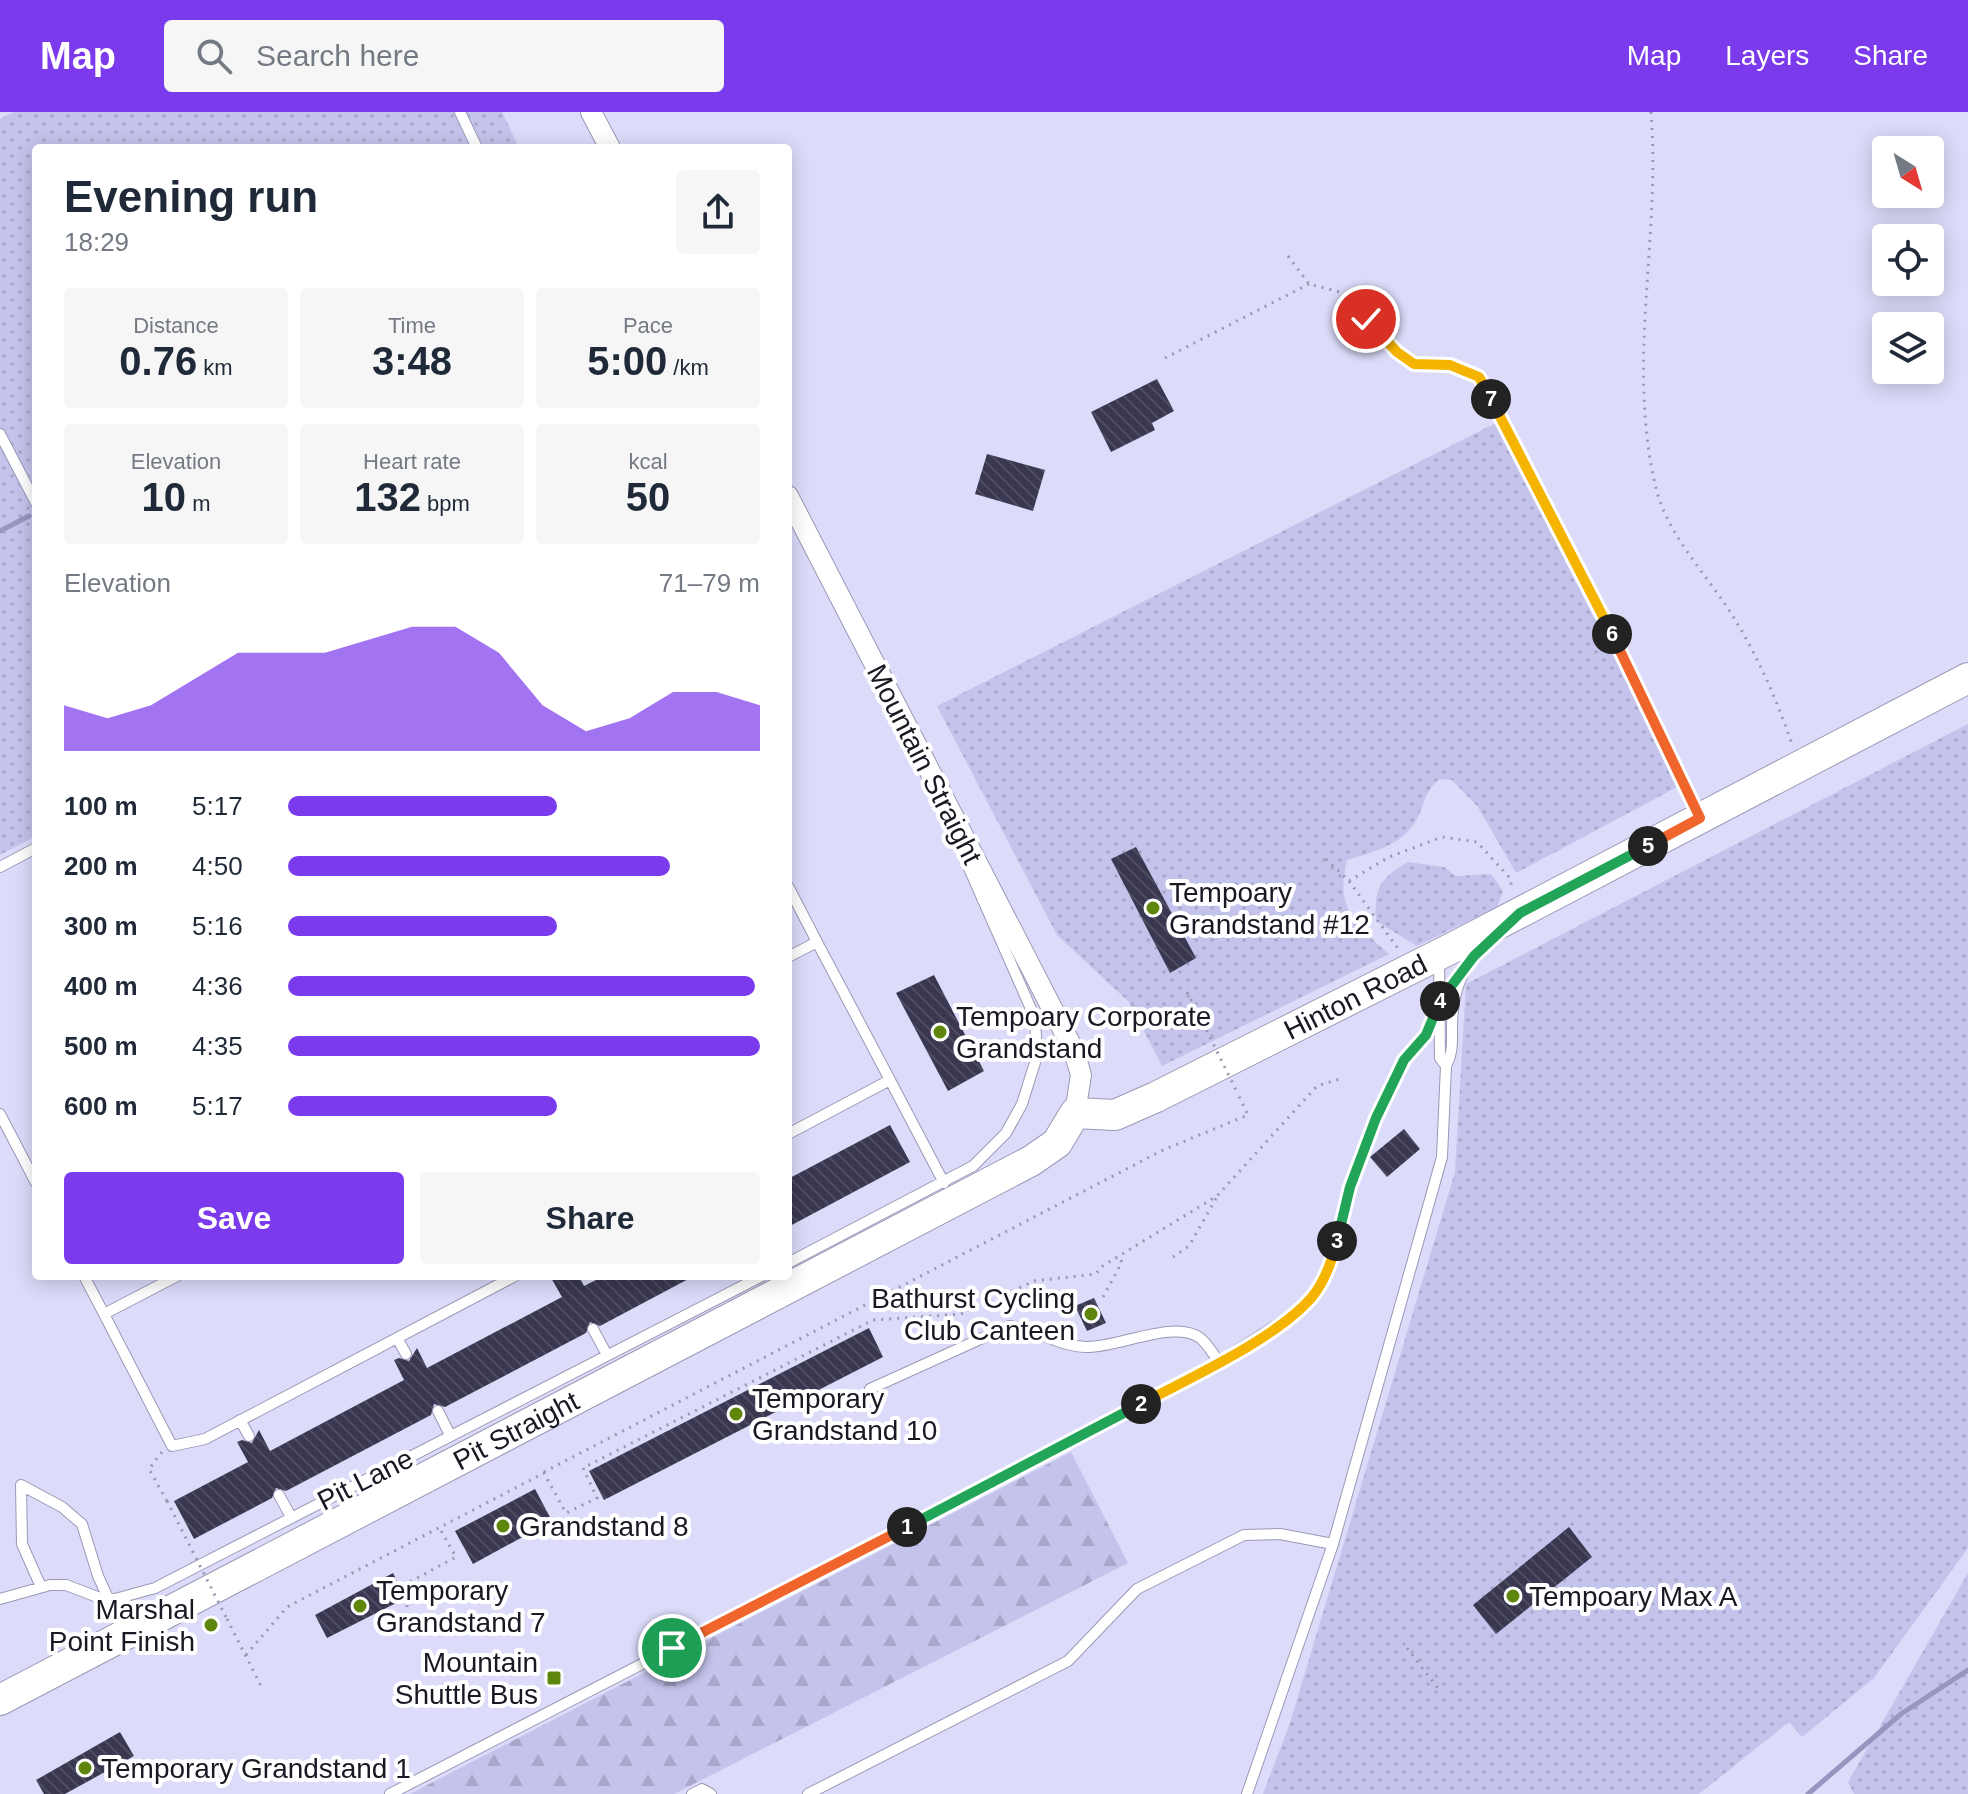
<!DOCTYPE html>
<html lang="en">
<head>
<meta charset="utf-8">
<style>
  :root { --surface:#fff; --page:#f6f6f7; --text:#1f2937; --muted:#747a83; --accent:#7c3aed }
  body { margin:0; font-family:Arial,sans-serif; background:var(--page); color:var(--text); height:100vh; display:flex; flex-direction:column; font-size:30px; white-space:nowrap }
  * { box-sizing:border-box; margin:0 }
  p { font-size:26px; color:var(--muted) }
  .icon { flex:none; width:44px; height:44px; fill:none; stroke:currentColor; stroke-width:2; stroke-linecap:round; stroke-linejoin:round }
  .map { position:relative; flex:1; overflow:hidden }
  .details { position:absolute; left:32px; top:32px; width:760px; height:1136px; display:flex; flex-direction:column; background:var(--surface); border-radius:8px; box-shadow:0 4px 20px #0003 }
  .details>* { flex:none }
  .needle { width:52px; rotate:143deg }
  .buttons { position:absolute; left:1872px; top:24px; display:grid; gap:16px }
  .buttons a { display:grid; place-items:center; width:72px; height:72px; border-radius:8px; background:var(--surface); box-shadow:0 4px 20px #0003; font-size:40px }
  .pin { position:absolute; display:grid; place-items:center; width:68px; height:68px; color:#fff; margin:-34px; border:4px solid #fff; border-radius:50%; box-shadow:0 2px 8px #0007 }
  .km { position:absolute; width:40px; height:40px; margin:-20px; border-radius:50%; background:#222; color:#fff; font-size:22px; line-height:40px; text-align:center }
  .round { display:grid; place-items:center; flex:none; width:84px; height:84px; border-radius:8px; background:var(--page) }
  .summary { display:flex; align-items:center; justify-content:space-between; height:136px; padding:0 32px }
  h1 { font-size:44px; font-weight:800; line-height:60px }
  .stats { display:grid; grid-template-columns:repeat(3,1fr); gap:12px; height:136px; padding:8px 32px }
  .stats div { display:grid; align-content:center; border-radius:8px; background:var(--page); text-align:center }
  .stats b { font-size:40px; font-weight:800 }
  .stats small { font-size:22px; font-weight:400 }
  .stats p { font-size:22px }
  .chart { height:224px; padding:16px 32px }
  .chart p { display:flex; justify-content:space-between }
  .chart svg { width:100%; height:144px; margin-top:8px; fill:var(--accent); opacity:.7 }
  .action { display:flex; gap:16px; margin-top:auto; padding:16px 32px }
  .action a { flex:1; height:92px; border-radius:8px; background:var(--accent); color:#fff; font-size:32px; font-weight:800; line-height:92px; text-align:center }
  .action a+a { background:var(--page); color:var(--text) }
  ul { padding:0 32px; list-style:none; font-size:26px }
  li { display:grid; grid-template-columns:128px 96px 1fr; align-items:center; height:60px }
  li i { height:20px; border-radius:10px; background:var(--accent) }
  header { display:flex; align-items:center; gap:48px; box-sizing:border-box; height:112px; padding:0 40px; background:var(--accent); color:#fff }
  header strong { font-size:38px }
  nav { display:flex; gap:44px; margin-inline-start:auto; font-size:28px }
  .search { width:560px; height:72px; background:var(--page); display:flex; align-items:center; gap:20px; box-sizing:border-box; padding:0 28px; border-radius:8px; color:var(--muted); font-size:30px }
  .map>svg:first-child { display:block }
  .grass { fill:url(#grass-dots) }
  .forest { fill:url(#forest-firs) }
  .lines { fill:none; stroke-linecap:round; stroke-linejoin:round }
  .stream { stroke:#9896c0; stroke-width:5 }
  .building { fill:url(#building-back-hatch) }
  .lane-casing { stroke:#9a99b6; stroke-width:12 }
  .street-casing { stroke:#9a99b6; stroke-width:22 }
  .secondary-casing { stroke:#9a99b6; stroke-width:32 }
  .path { stroke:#9998b0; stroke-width:3; stroke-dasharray:2 6; stroke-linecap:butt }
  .lane { stroke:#fff; stroke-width:10 }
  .street { stroke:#fff; stroke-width:20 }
  .secondary { stroke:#fff; stroke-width:30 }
  .path-bridge { stroke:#9998b0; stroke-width:3; stroke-dasharray:2 6; stroke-linecap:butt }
  .split-1-casing { stroke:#fff; stroke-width:16 }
  .split-2-casing { stroke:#fff; stroke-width:16 }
  .split-3-casing { stroke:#fff; stroke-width:16 }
  .split-4-casing { stroke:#fff; stroke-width:16 }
  .split-5-casing { stroke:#fff; stroke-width:16 }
  .split-6-casing { stroke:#fff; stroke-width:16 }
  .split-7-casing { stroke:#fff; stroke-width:16 }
  .split-8-casing { stroke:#fff; stroke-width:16 }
  .split-1 { stroke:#f0652b; stroke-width:10 }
  .split-2 { stroke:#22a559; stroke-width:10 }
  .split-3 { stroke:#f5b400; stroke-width:10 }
  .split-4 { stroke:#22a559; stroke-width:10 }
  .split-5 { stroke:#22a559; stroke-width:10 }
  .split-6 { stroke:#f0652b; stroke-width:10 }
  .split-7 { stroke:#f5b400; stroke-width:10 }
  .split-8 { stroke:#f5b400; stroke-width:10 }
  .poi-dot { fill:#5e860d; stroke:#fff; stroke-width:3 }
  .labels { text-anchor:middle; stroke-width:8; stroke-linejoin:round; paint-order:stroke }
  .street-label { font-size:28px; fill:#191823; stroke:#fff }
  .poi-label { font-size:28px; fill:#191823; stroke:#fff; text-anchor:start }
</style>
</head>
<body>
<header>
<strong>Map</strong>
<div class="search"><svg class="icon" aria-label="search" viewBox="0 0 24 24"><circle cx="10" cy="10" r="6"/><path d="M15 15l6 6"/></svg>Search here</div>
<nav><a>Map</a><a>Layers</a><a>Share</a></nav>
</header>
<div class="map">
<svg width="1968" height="1682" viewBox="0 0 1968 1682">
  <defs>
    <pattern id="grass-dots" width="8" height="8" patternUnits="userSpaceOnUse" patternTransform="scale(2)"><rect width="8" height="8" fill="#c4c3ec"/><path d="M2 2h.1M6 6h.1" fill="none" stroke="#a8a7ca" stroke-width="1.8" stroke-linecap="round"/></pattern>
    <pattern id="forest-firs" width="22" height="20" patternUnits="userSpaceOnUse" patternTransform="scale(2)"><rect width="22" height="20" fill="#c4c3ec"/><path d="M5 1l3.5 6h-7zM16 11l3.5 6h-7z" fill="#a8a7ca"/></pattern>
    <pattern id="building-back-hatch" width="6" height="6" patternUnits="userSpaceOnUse" patternTransform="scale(2)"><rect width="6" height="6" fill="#3a3851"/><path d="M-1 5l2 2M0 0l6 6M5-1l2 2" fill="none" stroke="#4d4c61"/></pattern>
  </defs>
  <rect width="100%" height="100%" fill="#dcdbfa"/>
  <!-- grass -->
  <path class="grass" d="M14,0H502L519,36H36V724L0,743V7Z
    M1496,311L1679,674L1516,761L1478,695L1452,668L1439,667C1420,686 1426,694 1414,712C1399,734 1371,741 1347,748C1335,797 1354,811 1389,842L1162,954L1129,890L1057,823L937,594Z
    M1968,612V1436L1874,1566L1802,1625L1789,1610L1699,1682H1263L1290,1611L1455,1060L1466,872Z
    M1408,750L1444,755L1456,764L1491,762L1503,779L1497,795L1417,834L1376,809C1374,775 1380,767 1408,750Z
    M1968,1461V1682H1854L1848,1670Z"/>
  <!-- forest -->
  <path class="forest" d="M1071,1340L1128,1451L674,1682H410Z"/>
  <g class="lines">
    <!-- stream -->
    <path class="stream" d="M0,419L29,404
      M1808,1682L1901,1602L1968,1558"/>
  </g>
  <!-- building -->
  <path class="building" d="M1157,267L1174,299L1152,311L1155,318L1111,340L1091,300Z
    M987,342L1045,358L1033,399L975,382Z
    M1136,735L1196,846L1170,861L1111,747Z
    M934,863L984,959L948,979L896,881Z
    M890,1013L910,1050L788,1115V1067Z
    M1404,1017L1420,1037L1387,1065L1370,1045Z
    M550,1164H579L584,1174L604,1164H694L600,1214L590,1210L586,1221L445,1295L434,1292L431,1303L286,1379L276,1376L272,1386L194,1427L174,1389L248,1350L237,1330L242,1328L252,1331L259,1318L270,1339L404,1268L394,1248L399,1246L409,1249L417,1236L427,1256L562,1185Z
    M1094,1186L1106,1211L1087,1219L1075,1194Z
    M869,1216L883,1245L604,1388L589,1359Z
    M535,1377L552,1409L473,1452L455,1419Z
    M1569,1415L1592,1445L1496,1522L1473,1493Z
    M393,1461L406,1486L327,1526L315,1503Z
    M120,1620L134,1644L65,1682H44L36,1668Z"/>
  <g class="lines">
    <defs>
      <path id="lane" d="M460,0L477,36
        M0,322L36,391
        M0,755L36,736
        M788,774L817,830
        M788,845L817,830L890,968L788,1022
        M1439,846L1440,946L1446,954
        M890,968L944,1071
        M0,1002L36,1071
        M788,1151L973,1054L1006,1021L1022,992L1037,944L1035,906L964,745
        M84,1164L104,1202
        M177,1164L104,1202L172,1334L205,1327L515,1164
        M593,1217L607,1243
        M397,1226L406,1242
        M870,1277L1009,1214C1036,1217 1058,1234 1086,1235C1118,1236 1174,1207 1200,1226C1207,1231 1213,1242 1219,1250
        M438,1299L450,1323
        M240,1308L249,1324
        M279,1383L291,1405
        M41,1475L22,1432L21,1373L62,1395L82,1412L98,1464L108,1486
        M0,1487L50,1473H66L100,1486L115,1487L155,1476L762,1164
        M390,1682L1049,1342L1219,1250L1288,1206L1312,1185L1325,1164L1362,1040L1389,977L1404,948L1426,923L1439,890L1456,873
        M692,1682L702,1677L711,1682
        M808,1682L1068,1549L1137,1477L1244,1423L1280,1422L1333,1432
        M1247,1682L1333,1432L1442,1045L1446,954C1453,941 1452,931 1452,917C1452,879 1461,857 1487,831"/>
      <path id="street" d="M591,0L610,36
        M788,384L1074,939L1081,963L1075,1001"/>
      <g id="secondary">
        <path id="s1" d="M0,1588L1031,1049L1057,1031L1075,1001L1115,1003L1156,985L1458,833L1968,566"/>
      </g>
    </defs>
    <!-- lane casing -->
    <use href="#lane" class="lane-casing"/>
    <!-- street casing -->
    <use href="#street" class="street-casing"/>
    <!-- secondary casing -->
    <use href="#secondary" class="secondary-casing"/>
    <!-- path -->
    <path class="path" d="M1651,0C1661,124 1626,253 1656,376C1666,419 1702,458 1727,495C1755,538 1775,583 1792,632
      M1288,144L1309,172L1348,182L1397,240L1414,252L1450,253L1479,265L1563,420L1691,685
      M1165,246L1309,172
      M1326,747L1349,769L1399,838
      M1349,769L1389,745L1442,725L1477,730L1509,765L1513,778
      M1187,880L1203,911
      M1173,1145L1189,1134L1217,1085
      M1103,1185L1122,1150L1118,1144
      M162,1340L149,1357L167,1389
      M544,1360L1163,1038L1248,1003L1237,980
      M406,1503L408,1484L402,1474L456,1445L439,1415
      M227,1507L263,1578
      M1407,1536L1440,1579
      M246,1543L287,1495L544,1361L566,1401L597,1386L583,1356L873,1208L961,1202L1034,1169L1096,1162L1101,1155L1217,1084L1317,974L1340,967"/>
    <!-- lane -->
    <use href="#lane" class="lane"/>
    <!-- street -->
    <use href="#street" class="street"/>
    <!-- secondary -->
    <use href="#secondary" class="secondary"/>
    <!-- path-bridge -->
    <path class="path-bridge" d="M1203,911L1237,980
      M167,1389L227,1507"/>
  </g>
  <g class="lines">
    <defs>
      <path id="split-1" d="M672,1536L907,1415"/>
      <path id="split-2" d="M907,1415L1141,1292"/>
      <path id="split-3" d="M1141,1292C1191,1265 1276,1227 1312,1185C1325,1169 1332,1149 1337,1129"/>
      <path id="split-4" d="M1337,1129L1350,1075L1376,1006L1404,948L1426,923L1440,889"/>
      <path id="split-5" d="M1440,889L1474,844L1520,801L1648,734"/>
      <path id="split-6" d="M1612,522L1700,706L1648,734"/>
      <path id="split-7" d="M1491,287L1612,522"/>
      <path id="split-8" d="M1366,207L1397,240L1414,252L1450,253L1479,265L1491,287"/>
    </defs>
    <!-- split-1 casing -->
    <use href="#split-1" class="split-1-casing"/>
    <!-- split-2 casing -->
    <use href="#split-2" class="split-2-casing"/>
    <!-- split-3 casing -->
    <use href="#split-3" class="split-3-casing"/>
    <!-- split-4 casing -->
    <use href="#split-4" class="split-4-casing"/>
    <!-- split-5 casing -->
    <use href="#split-5" class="split-5-casing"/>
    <!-- split-6 casing -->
    <use href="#split-6" class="split-6-casing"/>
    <!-- split-7 casing -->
    <use href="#split-7" class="split-7-casing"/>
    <!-- split-8 casing -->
    <use href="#split-8" class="split-8-casing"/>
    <!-- split-1 -->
    <use href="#split-1" class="split-1"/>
    <!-- split-2 -->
    <use href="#split-2" class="split-2"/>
    <!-- split-3 -->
    <use href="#split-3" class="split-3"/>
    <!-- split-4 -->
    <use href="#split-4" class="split-4"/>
    <!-- split-5 -->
    <use href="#split-5" class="split-5"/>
    <!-- split-6 -->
    <use href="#split-6" class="split-6"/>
    <!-- split-7 -->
    <use href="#split-7" class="split-7"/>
    <!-- split-8 -->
    <use href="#split-8" class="split-8"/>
  </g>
  <!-- markers -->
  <g class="poi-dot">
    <circle cx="1153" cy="796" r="8"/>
    <circle cx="940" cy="920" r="8"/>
    <circle cx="1091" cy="1202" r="8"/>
    <circle cx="736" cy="1302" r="8"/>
    <circle cx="503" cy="1414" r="8"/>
    <circle cx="1513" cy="1484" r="8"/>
    <circle cx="360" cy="1494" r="8"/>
    <circle cx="211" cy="1513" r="8"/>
    <rect x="546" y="1558" width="16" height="16" rx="4"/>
    <circle cx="85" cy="1656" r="8"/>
  </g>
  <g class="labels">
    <!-- street labels -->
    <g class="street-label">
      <text transform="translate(925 652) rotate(63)" y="10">Mountain Straight</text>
      <text dy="10" stroke="none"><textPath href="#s1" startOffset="1538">Hinton Road</textPath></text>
      <text dy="10" stroke="none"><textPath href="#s1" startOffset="582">Pit Straight</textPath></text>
      <text transform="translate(365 1367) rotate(-27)" y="10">Pit Lane</text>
    </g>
    <!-- poi labels -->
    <g class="poi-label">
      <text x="1169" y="790">Tempoary<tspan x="1169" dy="32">Grandstand #12</tspan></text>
      <text x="956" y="914">Tempoary Corporate<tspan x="956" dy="32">Grandstand</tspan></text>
      <text x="1075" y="1196" text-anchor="end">Bathurst Cycling<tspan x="1075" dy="32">Club Canteen</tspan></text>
      <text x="752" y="1296">Temporary<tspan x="752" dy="32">Grandstand 10</tspan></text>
      <text x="519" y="1424">Grandstand 8</text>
      <text x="376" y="1488">Temporary<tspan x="376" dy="32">Grandstand 7</tspan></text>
      <text x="1529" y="1494">Tempoary Max A</text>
      <text x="195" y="1507" text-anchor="end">Marshal<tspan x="195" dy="32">Point Finish</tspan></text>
      <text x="538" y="1560" text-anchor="end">Mountain<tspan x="538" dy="32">Shuttle Bus</tspan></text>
      <text x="101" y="1666">Temporary Grandstand 1</text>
    </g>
  </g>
</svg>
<div class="buttons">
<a><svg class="needle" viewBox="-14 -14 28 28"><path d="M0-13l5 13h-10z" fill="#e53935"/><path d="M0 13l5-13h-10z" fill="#747a83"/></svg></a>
<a><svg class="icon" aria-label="locate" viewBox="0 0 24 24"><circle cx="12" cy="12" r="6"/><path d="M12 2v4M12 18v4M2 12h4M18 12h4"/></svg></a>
<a><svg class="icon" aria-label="layers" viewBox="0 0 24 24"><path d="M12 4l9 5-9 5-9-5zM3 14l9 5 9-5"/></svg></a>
</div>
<div class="pin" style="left:672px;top:1536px;background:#1e9e55"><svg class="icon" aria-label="arrive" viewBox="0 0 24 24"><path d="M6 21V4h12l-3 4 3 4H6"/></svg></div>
<div class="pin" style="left:1366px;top:207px;background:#d93025"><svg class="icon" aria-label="check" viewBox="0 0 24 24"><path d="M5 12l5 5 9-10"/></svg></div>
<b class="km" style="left:907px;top:1415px">1</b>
<b class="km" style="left:1141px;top:1292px">2</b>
<b class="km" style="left:1337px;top:1129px">3</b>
<b class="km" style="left:1440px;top:889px">4</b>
<b class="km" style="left:1648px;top:734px">5</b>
<b class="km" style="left:1612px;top:522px">6</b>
<b class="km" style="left:1491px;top:287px">7</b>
<section class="details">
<div class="summary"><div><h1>Evening run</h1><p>18:29</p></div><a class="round"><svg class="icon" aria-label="share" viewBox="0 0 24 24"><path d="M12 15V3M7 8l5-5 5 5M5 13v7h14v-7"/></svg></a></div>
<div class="stats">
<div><p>Distance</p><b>0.76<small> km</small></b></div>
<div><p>Time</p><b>3:48</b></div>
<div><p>Pace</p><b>5:00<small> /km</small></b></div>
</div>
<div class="stats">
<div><p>Elevation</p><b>10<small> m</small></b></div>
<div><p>Heart rate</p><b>132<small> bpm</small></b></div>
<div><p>kcal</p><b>50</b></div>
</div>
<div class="chart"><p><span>Elevation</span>71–79 m</p>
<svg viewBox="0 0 160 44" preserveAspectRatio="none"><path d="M0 44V30L10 34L20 30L30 22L40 14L50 14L60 14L70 10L80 6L90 6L100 14L110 30L120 38L130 34L140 26L150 26L160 30V44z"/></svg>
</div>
<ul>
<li><b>100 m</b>5:17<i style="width:57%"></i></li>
<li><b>200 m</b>4:50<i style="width:81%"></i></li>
<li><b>300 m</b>5:16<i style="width:57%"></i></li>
<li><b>400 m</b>4:36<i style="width:99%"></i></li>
<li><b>500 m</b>4:35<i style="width:100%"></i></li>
<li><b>600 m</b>5:17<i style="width:57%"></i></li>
</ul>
<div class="action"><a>Save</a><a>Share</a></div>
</section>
</div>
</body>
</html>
